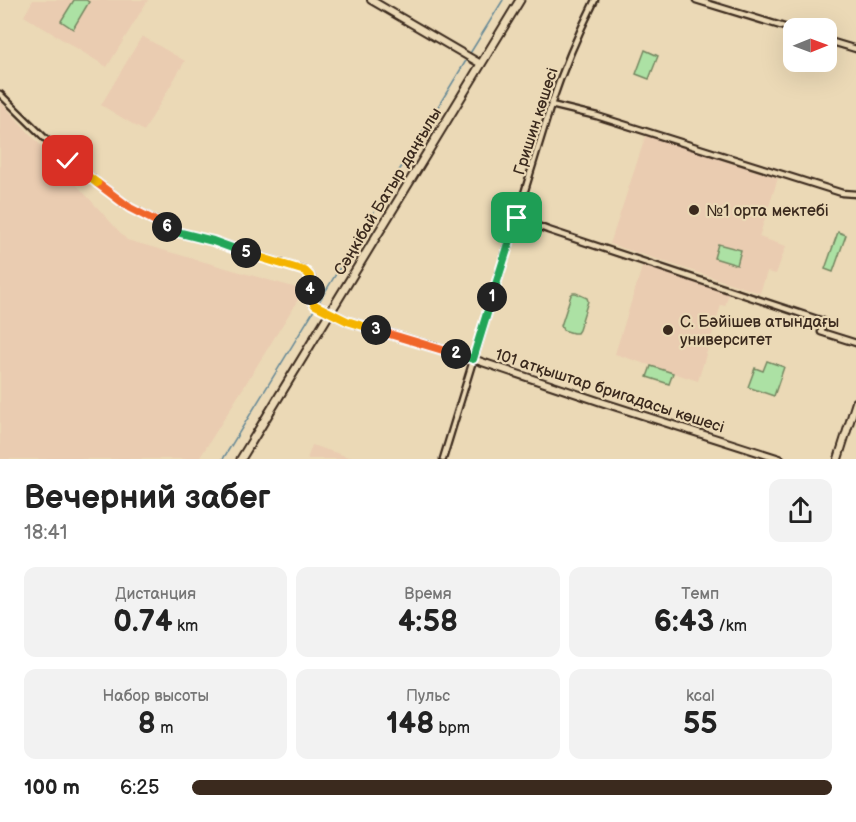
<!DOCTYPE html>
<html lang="ru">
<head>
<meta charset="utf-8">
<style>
  :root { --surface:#fff; --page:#f2f2f2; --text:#222; --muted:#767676; --accent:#3b2a1e }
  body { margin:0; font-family:"Balsamiq Sans",sans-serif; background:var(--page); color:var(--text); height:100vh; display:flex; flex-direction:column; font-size:22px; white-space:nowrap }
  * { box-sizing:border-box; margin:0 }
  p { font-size:20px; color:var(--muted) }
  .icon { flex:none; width:33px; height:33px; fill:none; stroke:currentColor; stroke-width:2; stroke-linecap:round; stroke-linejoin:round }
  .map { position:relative; height:459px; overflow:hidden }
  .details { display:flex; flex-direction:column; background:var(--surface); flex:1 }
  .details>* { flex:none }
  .needle { width:39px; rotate:89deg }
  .buttons { position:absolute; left:783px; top:18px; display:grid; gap:12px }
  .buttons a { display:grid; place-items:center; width:54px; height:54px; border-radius:12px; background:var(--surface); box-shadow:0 6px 24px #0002; font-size:30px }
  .pin { position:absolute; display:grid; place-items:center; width:51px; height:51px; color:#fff; margin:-26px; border-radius:12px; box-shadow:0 3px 9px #0006 }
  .km { position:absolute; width:30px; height:30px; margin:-15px; border-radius:50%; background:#222; color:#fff; font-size:16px; line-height:30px; text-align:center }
  .round { display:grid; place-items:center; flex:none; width:63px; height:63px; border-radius:12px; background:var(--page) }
  .headline { display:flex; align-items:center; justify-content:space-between; height:102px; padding:0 24px }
  h1 { font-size:33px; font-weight:700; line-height:45px }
  .stats { display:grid; grid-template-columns:repeat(3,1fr); gap:9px; height:102px; padding:6px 24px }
  .stats div { display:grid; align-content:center; border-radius:12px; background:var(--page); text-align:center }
  .stats b { font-size:30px; font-weight:700 }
  .stats small { font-size:16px; font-weight:400 }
  .stats p { font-size:16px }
  ul { padding:0 24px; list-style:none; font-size:20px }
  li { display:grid; grid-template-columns:96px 72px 1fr; align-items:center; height:45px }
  li i { height:15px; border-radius:8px; background:var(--accent) }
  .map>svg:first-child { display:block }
  .built { fill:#eaccb1 }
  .green { fill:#ace1a4; stroke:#748661; stroke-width:1.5 }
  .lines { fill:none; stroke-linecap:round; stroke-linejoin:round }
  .stream { stroke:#688a97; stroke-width:1.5 }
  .minor-casing { stroke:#3b2a1e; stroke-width:9 }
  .tertiary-casing { stroke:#3b2a1e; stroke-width:10 }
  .secondary-casing { stroke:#3b2a1e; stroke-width:11 }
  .minor { stroke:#ebd9b6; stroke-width:4.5 }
  .tertiary { stroke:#ebd9b6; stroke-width:6 }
  .secondary { stroke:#ebd9b6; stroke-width:7 }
  .split-1-casing { stroke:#fff; stroke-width:12 }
  .split-2-casing { stroke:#fff; stroke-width:12 }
  .split-3-casing { stroke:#fff; stroke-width:12 }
  .split-4-casing { stroke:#fff; stroke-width:12 }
  .split-5-casing { stroke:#fff; stroke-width:12 }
  .split-6-casing { stroke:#fff; stroke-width:12 }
  .split-7-casing { stroke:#fff; stroke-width:12 }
  .split-8-casing { stroke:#fff; stroke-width:12 }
  .split-1 { stroke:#22a559; stroke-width:8 }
  .split-2 { stroke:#22a559; stroke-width:8 }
  .split-3 { stroke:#f0652b; stroke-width:8 }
  .split-4 { stroke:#f5b400; stroke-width:8 }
  .split-5 { stroke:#f5b400; stroke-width:8 }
  .split-6 { stroke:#22a559; stroke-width:8 }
  .split-7 { stroke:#f0652b; stroke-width:8 }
  .split-8 { stroke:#f5b400; stroke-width:8 }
  .poi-dot { fill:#3b2a1e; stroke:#ebd9b6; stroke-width:2 }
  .labels { text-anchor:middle; stroke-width:4.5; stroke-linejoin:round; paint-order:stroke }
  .street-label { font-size:16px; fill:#3b2a1e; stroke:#ebd9b6 }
  .poi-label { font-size:16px; fill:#3b2a1e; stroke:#ebd9b6; text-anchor:start }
</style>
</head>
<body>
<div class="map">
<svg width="856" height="459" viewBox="0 0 856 459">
  <rect width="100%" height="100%" fill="#ebd9b6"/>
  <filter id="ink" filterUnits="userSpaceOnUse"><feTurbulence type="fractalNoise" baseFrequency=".0167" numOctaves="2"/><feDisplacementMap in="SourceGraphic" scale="12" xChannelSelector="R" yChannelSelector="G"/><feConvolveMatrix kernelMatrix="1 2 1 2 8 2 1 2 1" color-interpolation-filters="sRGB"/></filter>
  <g filter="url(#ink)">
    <!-- built -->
    <path class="built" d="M33,0H148L107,67L24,16Z
      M142,36L185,61L144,131L101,105Z
      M0,101L127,240L304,290L199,459H0Z
      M646,135L778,178L759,237L786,246L776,274L767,272L760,293L610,244Z
      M643,264L729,293L725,306L721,305L698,381L615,354Z
      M312,445L355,459H307Z"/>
    <!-- green -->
    <path class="green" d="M74,0H86L89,2L73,29L61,21Z
      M645,50L658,56L649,79L636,74Z
      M838,232L846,235L833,272L825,269Z
      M718,244L741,250L737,265L714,258Z
      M573,293H576L587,298L588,301L579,330L577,333H573L563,330L561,326L571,295Z
      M767,361L784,367L774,396L748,387L755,368L763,371Z
      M651,366L673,373L669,384L647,377Z"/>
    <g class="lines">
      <!-- stream -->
      <path class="stream" d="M469,55L503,0
        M417,141L467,59
        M223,459L405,161"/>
      <defs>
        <path id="minor" d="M696,0L794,30
          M826,40L856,49
          M0,94L61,154L130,208L161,223L173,231L213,241L305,271L311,276L310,295L312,302L329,312
          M551,105L597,116L842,193L856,194
          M517,218L548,230L823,321L821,332L856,343
          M443,459L551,105C563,69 578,34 595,0"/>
        <path id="tertiary" d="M371,0L481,64
          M329,312L347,321L473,359L601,402L780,459
          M838,459L856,402"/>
        <path id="secondary" d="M241,459L520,0"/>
      </defs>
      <!-- minor casing -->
      <use href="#minor" class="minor-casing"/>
      <!-- tertiary casing -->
      <use href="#tertiary" class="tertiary-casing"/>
      <!-- secondary casing -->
      <use href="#secondary" class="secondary-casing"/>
      <!-- minor -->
      <use href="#minor" class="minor"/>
      <!-- tertiary -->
      <use href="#tertiary" class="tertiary"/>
      <!-- secondary -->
      <use href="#secondary" class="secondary"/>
    </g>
  </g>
  <g class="lines" filter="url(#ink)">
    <defs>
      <path id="split-1" d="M492,297L517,218"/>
      <path id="split-2" d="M456,354L473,359L492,297"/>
      <path id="split-3" d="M376,330L456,354"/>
      <path id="split-4" d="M310,290C310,296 311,300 315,305L347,321L376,330"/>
      <path id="split-5" d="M246,253L305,271L310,276V290"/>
      <path id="split-6" d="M167,227L173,231L213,241L246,253"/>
      <path id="split-7" d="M97,183L130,208L167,227"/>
      <path id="split-8" d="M68,161L97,183"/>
    </defs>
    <!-- split-1 casing -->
    <use href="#split-1" class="split-1-casing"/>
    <!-- split-2 casing -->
    <use href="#split-2" class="split-2-casing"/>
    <!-- split-3 casing -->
    <use href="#split-3" class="split-3-casing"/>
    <!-- split-4 casing -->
    <use href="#split-4" class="split-4-casing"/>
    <!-- split-5 casing -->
    <use href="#split-5" class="split-5-casing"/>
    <!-- split-6 casing -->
    <use href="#split-6" class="split-6-casing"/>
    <!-- split-7 casing -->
    <use href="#split-7" class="split-7-casing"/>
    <!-- split-8 casing -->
    <use href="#split-8" class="split-8-casing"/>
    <!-- split-1 -->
    <use href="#split-1" class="split-1"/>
    <!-- split-2 -->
    <use href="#split-2" class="split-2"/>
    <!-- split-3 -->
    <use href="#split-3" class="split-3"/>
    <!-- split-4 -->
    <use href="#split-4" class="split-4"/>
    <!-- split-5 -->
    <use href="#split-5" class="split-5"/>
    <!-- split-6 -->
    <use href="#split-6" class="split-6"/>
    <!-- split-7 -->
    <use href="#split-7" class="split-7"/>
    <!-- split-8 -->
    <use href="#split-8" class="split-8"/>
  </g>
  <!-- markers -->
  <g class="poi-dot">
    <circle cx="694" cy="210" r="6"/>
    <circle cx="668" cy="330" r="6"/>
  </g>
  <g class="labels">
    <!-- street labels -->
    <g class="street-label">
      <text transform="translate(535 121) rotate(-72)" y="6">Гришин көшесі</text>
      <text transform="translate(387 191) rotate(-59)" y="6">Сәңкібай Батыр даңғылы</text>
      <text transform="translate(610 390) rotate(18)" y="6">101 атқыштар бригадасы көшесі</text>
    </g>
    <!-- poi labels -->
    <g class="poi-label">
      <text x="706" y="216">№1 орта мектебі</text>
      <text x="680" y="327">С. Бәйішев атындағы<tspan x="680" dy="18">университет</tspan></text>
    </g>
  </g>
</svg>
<div class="buttons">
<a><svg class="needle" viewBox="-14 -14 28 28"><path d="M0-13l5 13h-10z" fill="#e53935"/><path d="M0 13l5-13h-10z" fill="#767676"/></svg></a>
</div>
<div class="pin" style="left:517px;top:218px;background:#1e9e55"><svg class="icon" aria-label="arrive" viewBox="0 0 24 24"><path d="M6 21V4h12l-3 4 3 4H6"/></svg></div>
<div class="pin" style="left:68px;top:161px;background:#d93025"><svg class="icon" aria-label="check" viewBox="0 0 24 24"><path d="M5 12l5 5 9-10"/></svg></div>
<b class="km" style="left:492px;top:297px">1</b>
<b class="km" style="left:456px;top:354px">2</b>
<b class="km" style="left:376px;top:330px">3</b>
<b class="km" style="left:310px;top:290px">4</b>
<b class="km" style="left:246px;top:253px">5</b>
<b class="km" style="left:167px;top:227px">6</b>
</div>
<section class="details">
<div class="headline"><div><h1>Вечерний забег</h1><p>18:41</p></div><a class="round"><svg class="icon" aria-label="share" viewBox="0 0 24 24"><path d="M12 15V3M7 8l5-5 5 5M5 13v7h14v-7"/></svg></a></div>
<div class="stats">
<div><p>Дистанция</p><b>0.74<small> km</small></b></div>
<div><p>Время</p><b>4:58</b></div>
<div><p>Темп</p><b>6:43<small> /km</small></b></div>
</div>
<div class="stats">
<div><p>Набор высоты</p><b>8<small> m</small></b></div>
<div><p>Пульс</p><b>148<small> bpm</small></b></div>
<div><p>kcal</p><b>55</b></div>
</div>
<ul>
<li><b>100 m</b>6:25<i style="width:100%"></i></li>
</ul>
</section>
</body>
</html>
